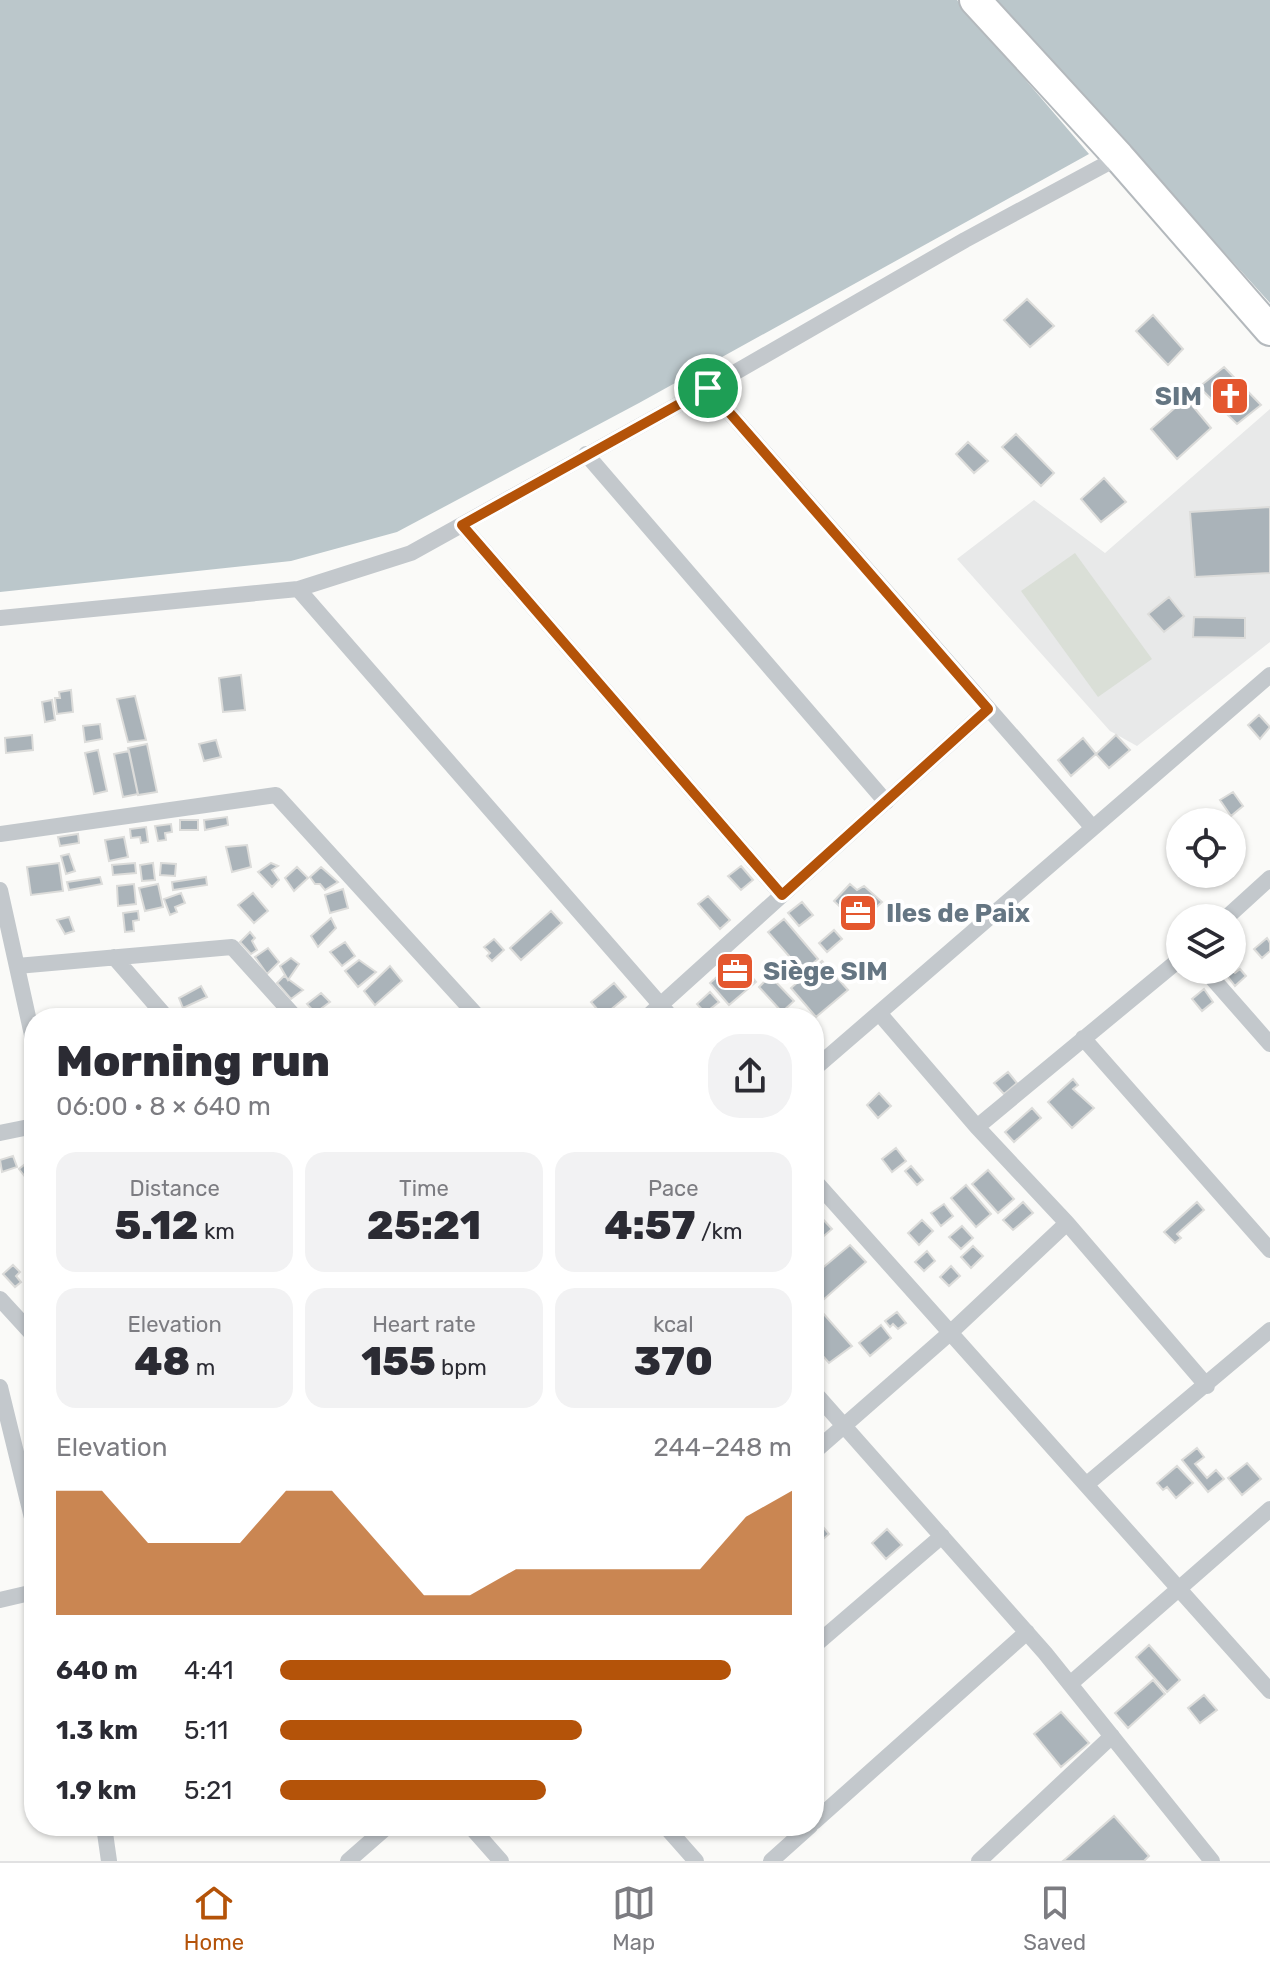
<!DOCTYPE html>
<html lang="en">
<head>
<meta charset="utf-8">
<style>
  :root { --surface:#fff; --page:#f2f2f3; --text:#2b2b33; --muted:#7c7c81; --line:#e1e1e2; --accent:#b45309 }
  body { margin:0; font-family:Rubik,sans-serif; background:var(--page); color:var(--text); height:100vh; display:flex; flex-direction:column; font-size:30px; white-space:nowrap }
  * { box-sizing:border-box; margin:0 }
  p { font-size:26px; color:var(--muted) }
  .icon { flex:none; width:44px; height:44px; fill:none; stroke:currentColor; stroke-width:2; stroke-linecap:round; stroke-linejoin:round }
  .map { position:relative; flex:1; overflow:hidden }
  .side { position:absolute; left:24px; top:1008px; width:800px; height:828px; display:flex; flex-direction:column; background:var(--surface); border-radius:32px; box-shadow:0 2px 6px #0004 }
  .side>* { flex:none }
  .fabs { position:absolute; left:1166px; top:808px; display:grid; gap:16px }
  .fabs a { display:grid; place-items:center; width:80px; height:80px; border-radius:50%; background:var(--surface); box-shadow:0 2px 6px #0004; font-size:40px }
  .pin { position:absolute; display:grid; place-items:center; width:68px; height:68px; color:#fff; margin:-34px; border:4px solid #fff; border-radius:50%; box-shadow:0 2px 8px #0007 }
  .round { display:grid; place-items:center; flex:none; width:84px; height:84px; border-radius:32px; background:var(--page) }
  .head { display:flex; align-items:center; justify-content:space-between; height:136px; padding:0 32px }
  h1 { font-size:44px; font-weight:800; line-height:60px }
  .stats { display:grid; grid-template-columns:repeat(3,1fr); gap:12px; height:136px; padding:8px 32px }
  .stats div { display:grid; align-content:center; border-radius:20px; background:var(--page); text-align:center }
  .stats b { font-size:40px; font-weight:800 }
  .stats small { font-size:22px; font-weight:400 }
  .stats p { font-size:22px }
  .chart { height:224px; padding:16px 32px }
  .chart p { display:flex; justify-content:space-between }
  .chart svg { width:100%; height:144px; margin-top:8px; fill:var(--accent); opacity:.7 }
  ul { padding:0 32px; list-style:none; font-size:26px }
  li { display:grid; grid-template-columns:128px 96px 1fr; align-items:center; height:60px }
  li i { height:20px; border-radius:10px; background:var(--accent) }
  .dock { display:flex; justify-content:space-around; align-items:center; height:112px; border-top:2px solid var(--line); background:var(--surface); font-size:22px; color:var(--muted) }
  .dock a { display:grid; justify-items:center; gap:4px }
  .dock .current { color:var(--accent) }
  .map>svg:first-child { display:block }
  .built { fill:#e8e9e9 }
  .green { fill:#dadfd7 }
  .water { fill:#bbc7cb }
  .building { fill:#aab3b9; stroke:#dcdcda; stroke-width:2 }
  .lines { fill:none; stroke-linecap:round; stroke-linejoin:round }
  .highway-casing { stroke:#b4b9bd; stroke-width:34 }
  .street { stroke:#c3c8cc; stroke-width:16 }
  .highway { stroke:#fff; stroke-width:30 }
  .route-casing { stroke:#fff; stroke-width:16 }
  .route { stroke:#b45309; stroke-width:10 }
  .labels { text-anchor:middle; stroke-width:8; stroke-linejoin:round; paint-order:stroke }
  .poi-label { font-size:26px; font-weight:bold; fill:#657683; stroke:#fff; text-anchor:start }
</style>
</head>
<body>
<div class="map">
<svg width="1270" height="1861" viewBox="0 0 1270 1861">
  <rect width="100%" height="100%" fill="#fafaf8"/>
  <!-- built -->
  <path class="built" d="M1270,409V642L1137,746L1110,731L957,559L1034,500L1105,553Z"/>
  <!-- green -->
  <path class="green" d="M1075,553L1152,659L1098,697L1021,591Z"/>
  <!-- water -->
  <path class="water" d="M0,0H957L1089,154L639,403L397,532L291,561L0,592Z
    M996,0H1270V303Z"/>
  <!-- building -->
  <path class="building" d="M1027,299L1054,326L1030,347L1004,320Z
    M1153,315L1183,349L1168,365L1136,331Z
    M1224,367L1261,405L1237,424L1199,387Z
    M1186,398L1211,428L1177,459L1151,429Z
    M1016,434L1054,473L1041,486L1002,447Z
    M968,442L988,461L974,473L956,454Z
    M1104,478L1126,502L1101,522L1081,499Z
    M1270,507V573L1195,577L1190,512Z
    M1169,597L1184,616L1164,632L1148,614Z
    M1194,617L1245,618V638L1193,637Z
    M241,675L245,710L223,712L219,678Z
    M71,690L73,712L57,714L55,698H60L59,692Z
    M135,696L146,740L128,742L117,699Z
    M52,700L55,720L45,722L42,702Z
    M1259,715L1270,727L1260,739L1248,725Z
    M100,724L102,739L85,742L83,726Z
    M32,735L33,750L6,753L5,738Z
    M1116,735L1130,750L1109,768L1096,754Z
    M1083,738L1096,754L1071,776L1058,760Z
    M216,740L221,757L204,761L199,744Z
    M147,744L157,792L138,795L128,748Z
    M98,750L107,791L94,794L85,753Z
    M129,751L138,794L123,797L114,754Z
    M1233,792L1243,806L1231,816L1220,800Z
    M227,817L228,825L205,830L204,820Z
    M180,820H198V830H180Z
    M171,824L172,832L165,833L166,840L158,841L155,826Z
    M146,827L148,842L141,843L140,837L131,838L130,829Z
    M78,834L79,843L60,846L58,837Z
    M124,837L128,857L109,861L105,840Z
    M247,845L251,867L232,872L226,847Z
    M69,854L75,871L66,874L61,856Z
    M59,863L63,891L31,895L27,867Z
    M135,863L136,873L113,875L112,865Z
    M153,863L155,880L142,881L140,865Z
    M161,863L176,864L175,876L160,875Z
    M271,863L278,866L272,870L279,880L272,887L258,872Z
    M741,866L753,880L741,890L728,876Z
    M297,867L308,878L294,891L285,878Z
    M321,867L338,882L325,890L320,884H315L310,877Z
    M100,877L102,884L69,890L67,882Z
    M206,877L207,885L173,890L172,882Z
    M134,884L136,904L118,906L117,886Z
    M158,884L163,907L145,911L139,888Z
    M850,884L857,890L864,886L882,902L858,924L834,901Z
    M343,889L348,908L330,913L325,895Z
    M181,893L185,903L175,907L177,912L170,915L164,899Z
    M253,893L268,911L254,923L238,905Z
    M708,896L730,920L720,929L698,904Z
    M802,902L813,915L799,926L788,913Z
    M138,911L139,920L133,921L134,931L125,932L123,913Z
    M551,911L562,923L521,960L510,948Z
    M69,917L74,931L65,934L57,920Z
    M331,918L336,928L318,947L311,936Z
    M784,919L818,959L803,972L768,932Z
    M834,930L842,939L827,952L819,943Z
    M250,932L255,938L252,941L257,950L251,954L240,942Z
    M1267,938L1270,943V951L1262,958L1254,949Z
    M494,939L504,950L492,961L487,956L490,953L484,947Z
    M345,942L355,956L342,966L330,952Z
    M268,948L279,962L267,974L255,957Z
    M291,958L299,964L288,980L280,966Z
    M737,959L756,982L729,1005L710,983Z
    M359,960L376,972L358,987L345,971Z
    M822,961L848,990L816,1017L791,988Z
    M390,966L402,981L375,1005L364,991Z
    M1240,969L1246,976L1235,986L1225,973L1232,970L1235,973Z
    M284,976L303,990L291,999L277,983Z
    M770,976L794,1001L782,1012L759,987Z
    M614,983L626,997L603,1016L591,1002Z
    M201,986L207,997L183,1008L179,998Z
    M1204,989L1213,1002L1202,1011L1192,999Z
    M710,992L719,1002L705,1013L697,1004Z
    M321,993L330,1002L315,1013L307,1004Z
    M129,1009L130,1018H76V1014Z
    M1008,1072L1017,1083L1004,1094L994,1083Z
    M1073,1079L1078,1085L1073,1089L1094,1108L1072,1128L1048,1102Z
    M879,1093L891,1106L878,1118L867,1105Z
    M1032,1108L1041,1118L1014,1142L1005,1132Z
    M896,1148L906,1161L892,1172L882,1159Z
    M13,1156L17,1167L2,1172L0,1160Z
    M34,1157V1180L30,1183L19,1169Z
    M911,1166L923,1180L917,1185L905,1171Z
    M988,1170L1014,1199L998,1213L972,1184Z
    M966,1185L991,1214L976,1227L951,1198Z
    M1023,1202L1033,1213L1013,1230L1003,1220Z
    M1197,1202L1204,1210L1177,1234L1181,1238L1175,1243L1164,1232Z
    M944,1204L953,1216L941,1226L931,1213Z
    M819,1215L832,1229L817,1242L814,1239V1220Z
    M922,1220L933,1231L919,1245L908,1233Z
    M962,1226L973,1238L961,1249L949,1237Z
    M850,1245L866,1262L822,1301L814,1294V1275Z
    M973,1246L983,1256L971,1268L961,1257Z
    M927,1251L935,1261L924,1271L915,1262Z
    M13,1265L20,1272L16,1276L21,1282L15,1287L3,1274Z
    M951,1266L960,1276L949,1286L940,1277Z
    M822,1312L852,1346L829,1363L814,1346V1320Z
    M897,1312L906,1323L898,1329L893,1324L890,1327L885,1321Z
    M881,1325L891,1338L870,1356L859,1343Z
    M1197,1448L1204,1457L1195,1464L1207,1478L1216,1470L1224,1479L1208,1492L1182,1460Z
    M1247,1463L1261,1479L1242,1495L1228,1478Z
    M1177,1466L1193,1483L1176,1498L1167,1487L1163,1490L1157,1483Z
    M814,1516L829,1534L814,1547Z
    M887,1529L902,1545L886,1559L872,1543Z
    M1149,1645L1180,1680L1167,1692L1136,1657Z
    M1153,1680L1165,1694L1128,1728L1115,1713Z
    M1204,1695L1217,1710L1200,1723L1188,1708Z
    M1061,1712L1089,1743L1061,1767L1034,1734Z
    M1114,1816L1149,1856L1144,1861H1063Z"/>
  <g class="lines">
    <defs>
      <path id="highway" d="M975,0L1119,157L1270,330"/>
    </defs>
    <!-- highway casing -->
    <use href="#highway" class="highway-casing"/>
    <!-- street -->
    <path class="street" d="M708,388L1093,828
      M586,454L886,802
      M462,525L782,895
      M298,589L672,1018
      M0,618L298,589L411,553L708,388L965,240L1119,157
      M0,834L276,795L479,1018
      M0,890L34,1044
      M1226,918L1270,878
      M114,957L167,1018
      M17,966L232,947L296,1018
      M1205,970L1270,1044
      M879,1013L977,1127L1067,1223L1207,1386
      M646,1018L988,709
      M1083,1038L1270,1250
      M814,1069L1270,675
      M977,1127L1180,959
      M0,1133L34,1126
      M814,1180L1270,1691
      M0,1299L34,1336
      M0,1387L34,1526
      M814,1392L1045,1653L1212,1861
      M814,1452L951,1332L1067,1223
      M1087,1484L1270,1330
      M0,1600L34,1592
      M814,1646L942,1536
      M1070,1684L1270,1509
      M814,1822L1027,1632
      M104,1826L109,1861
      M470,1826L501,1861
      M665,1826L696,1861
      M348,1861L388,1826
      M771,1861L810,1826
      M979,1861L1112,1736"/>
    <!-- highway -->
    <use href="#highway" class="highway"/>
  </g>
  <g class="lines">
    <defs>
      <path id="route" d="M708,388L988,709L782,895L462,525Z"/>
    </defs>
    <!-- route casing -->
    <use href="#route" class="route-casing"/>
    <!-- route -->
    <use href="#route" class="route"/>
  </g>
  <!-- icons -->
  <defs>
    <symbol id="church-square" viewBox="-11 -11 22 22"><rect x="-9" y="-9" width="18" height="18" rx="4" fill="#e4572e" stroke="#fff"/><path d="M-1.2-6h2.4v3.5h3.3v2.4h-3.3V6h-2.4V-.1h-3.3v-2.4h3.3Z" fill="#fff"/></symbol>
    <symbol id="office-square" viewBox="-11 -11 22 22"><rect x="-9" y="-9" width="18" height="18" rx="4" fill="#e4572e" stroke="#fff"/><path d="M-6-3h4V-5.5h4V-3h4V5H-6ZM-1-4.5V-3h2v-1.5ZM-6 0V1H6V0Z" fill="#fff"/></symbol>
  </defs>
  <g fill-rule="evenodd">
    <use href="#church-square" x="1208" y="374" width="44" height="44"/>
    <use href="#office-square" x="836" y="891" width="44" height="44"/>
    <use href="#office-square" x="713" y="949" width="44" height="44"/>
  </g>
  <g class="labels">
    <!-- poi labels -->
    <g class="poi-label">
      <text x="1202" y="405" text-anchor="end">SIM</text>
      <text x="886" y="922">Iles de Paix</text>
      <text x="763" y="980">Siège SIM</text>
    </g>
  </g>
</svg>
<div class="fabs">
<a><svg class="icon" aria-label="locate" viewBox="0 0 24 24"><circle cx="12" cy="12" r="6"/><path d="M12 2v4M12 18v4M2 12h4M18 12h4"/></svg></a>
<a><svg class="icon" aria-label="layers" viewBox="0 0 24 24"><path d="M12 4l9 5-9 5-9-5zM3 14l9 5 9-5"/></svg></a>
</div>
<div class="pin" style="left:708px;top:388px;background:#1e9e55"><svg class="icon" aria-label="arrive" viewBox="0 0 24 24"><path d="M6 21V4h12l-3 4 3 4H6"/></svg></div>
<section class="side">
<div class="head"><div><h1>Morning run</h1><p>06:00 · 8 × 640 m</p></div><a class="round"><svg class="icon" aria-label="share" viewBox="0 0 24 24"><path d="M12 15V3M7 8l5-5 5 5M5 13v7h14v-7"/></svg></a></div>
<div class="stats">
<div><p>Distance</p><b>5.12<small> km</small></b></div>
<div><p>Time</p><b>25:21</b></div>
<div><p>Pace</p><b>4:57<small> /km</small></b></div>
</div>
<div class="stats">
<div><p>Elevation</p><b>48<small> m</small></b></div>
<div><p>Heart rate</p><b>155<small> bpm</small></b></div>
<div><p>kcal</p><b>370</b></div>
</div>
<div class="chart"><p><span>Elevation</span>244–248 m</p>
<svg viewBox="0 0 160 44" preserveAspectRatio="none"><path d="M0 44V6L10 6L20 22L30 22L40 22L50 6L60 6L70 22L80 38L90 38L100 30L110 30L120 30L130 30L140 30L150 14L160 6V44z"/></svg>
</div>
<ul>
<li><b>640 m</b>4:41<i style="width:88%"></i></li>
<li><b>1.3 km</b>5:11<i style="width:59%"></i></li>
<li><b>1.9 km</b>5:21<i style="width:52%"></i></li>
</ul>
</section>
</div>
<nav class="dock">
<a class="current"><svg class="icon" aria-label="home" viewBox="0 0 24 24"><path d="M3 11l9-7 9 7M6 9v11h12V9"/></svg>Home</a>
<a><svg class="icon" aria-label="map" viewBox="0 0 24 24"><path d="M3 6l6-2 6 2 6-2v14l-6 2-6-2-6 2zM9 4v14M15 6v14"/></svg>Map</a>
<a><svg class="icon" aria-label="saved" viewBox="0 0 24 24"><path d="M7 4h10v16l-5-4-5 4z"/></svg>Saved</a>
</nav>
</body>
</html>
